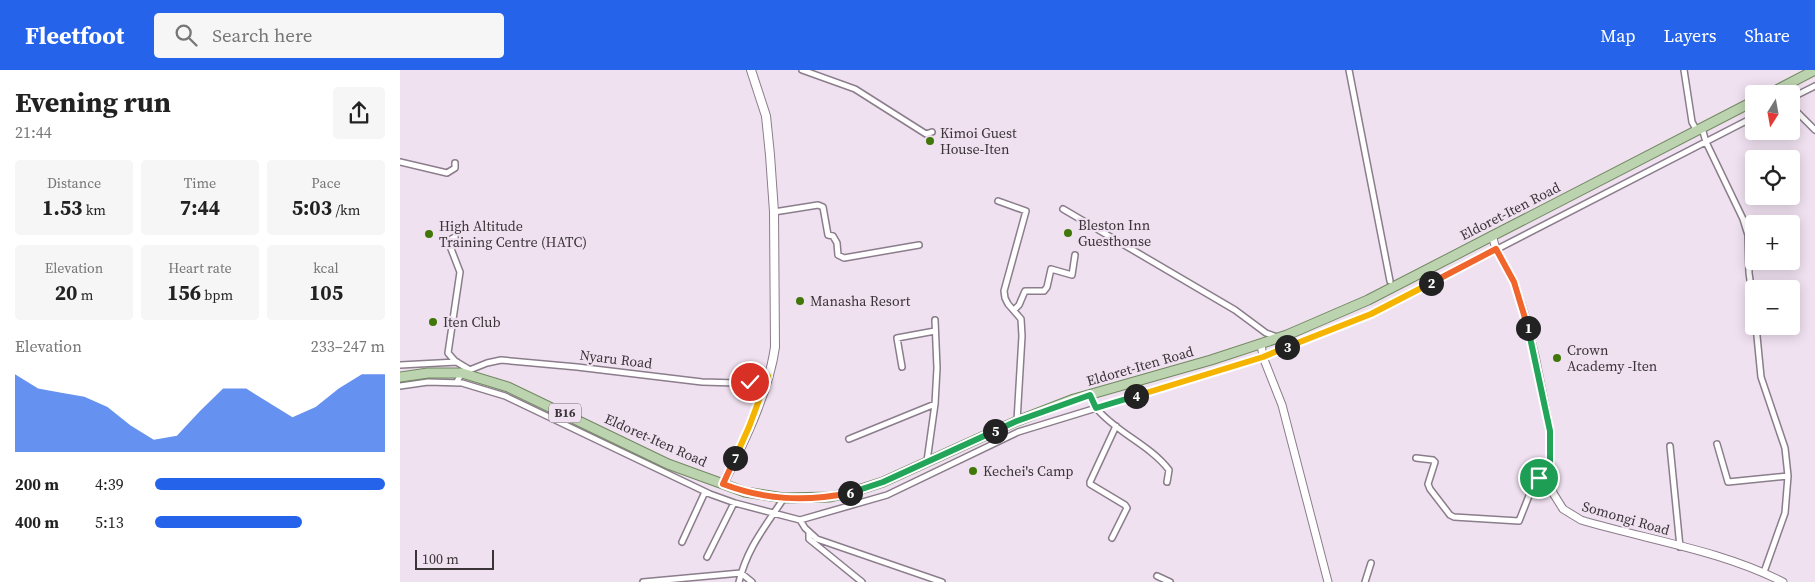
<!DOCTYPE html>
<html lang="en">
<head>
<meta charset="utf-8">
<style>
  :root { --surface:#fff; --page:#f6f6f6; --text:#222; --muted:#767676; --accent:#2563eb }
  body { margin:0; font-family:"Source Serif 4",serif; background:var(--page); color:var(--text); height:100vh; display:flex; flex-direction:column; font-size:19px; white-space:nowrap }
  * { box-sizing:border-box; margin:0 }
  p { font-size:16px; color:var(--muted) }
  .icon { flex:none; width:28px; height:28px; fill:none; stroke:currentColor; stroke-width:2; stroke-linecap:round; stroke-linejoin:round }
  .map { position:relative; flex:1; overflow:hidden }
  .panel { display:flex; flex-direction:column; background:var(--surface); width:400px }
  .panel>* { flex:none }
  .needle { width:32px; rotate:191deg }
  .buttons { position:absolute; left:1345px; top:15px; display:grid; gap:10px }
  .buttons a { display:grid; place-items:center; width:55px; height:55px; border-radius:5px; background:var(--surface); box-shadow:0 2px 12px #0003; font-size:25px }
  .scale { position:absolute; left:15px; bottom:12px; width:79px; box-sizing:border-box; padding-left:5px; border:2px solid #3a3439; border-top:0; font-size:14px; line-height:18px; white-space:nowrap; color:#3a3439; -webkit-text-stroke:4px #f0e1f0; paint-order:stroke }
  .pin { position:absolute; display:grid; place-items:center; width:42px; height:42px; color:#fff; margin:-21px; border:2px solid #fff; border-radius:50%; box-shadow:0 1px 5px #0007 }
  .km { position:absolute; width:25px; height:25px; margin:-12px; border-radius:50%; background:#222; color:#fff; font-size:14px; line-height:25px; text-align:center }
  .round { display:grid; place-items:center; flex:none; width:52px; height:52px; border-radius:5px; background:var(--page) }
  .head { display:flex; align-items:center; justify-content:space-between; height:85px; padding:0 15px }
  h1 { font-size:28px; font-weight:700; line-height:38px }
  .stats { display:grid; grid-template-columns:repeat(3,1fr); gap:8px; height:85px; padding:5px 15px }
  .stats div { display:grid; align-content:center; border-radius:5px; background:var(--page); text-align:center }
  .stats b { font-size:21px; font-weight:700 }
  .stats small { font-size:14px; font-weight:400 }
  .stats p { font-size:14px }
  .chart { height:140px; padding:10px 15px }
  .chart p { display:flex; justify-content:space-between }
  .chart svg { width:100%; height:90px; margin-top:5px; fill:var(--accent); opacity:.7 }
  ul { padding:0 15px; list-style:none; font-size:16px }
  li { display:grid; grid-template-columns:80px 60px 1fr; align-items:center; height:38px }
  li i { height:12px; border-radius:6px; background:var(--accent) }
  header { display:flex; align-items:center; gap:30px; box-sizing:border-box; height:70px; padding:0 25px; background:var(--accent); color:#fff }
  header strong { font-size:24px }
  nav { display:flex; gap:28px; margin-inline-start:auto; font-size:18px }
  .search { width:350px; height:45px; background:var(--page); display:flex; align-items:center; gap:12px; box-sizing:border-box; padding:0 18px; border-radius:5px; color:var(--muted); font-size:19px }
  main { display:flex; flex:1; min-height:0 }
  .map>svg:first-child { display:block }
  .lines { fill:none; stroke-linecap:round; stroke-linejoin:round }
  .minor-casing { stroke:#8b7d8b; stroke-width:8 }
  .tertiary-casing { stroke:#8b7d8b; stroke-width:9 }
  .secondary-casing { stroke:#8b7d8b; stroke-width:10 }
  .primary-casing { stroke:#728863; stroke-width:11 }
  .minor { stroke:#fff; stroke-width:5 }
  .tertiary { stroke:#fff; stroke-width:7 }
  .secondary { stroke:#fff; stroke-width:8 }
  .primary { stroke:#bcd3af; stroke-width:9 }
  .split-1-casing { stroke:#fff; stroke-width:10 }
  .split-2-casing { stroke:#fff; stroke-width:10 }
  .split-3-casing { stroke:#fff; stroke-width:10 }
  .split-4-casing { stroke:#fff; stroke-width:10 }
  .split-5-casing { stroke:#fff; stroke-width:10 }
  .split-6-casing { stroke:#fff; stroke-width:10 }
  .split-7-casing { stroke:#fff; stroke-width:10 }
  .split-8-casing { stroke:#fff; stroke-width:10 }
  .split-1 { stroke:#22a559; stroke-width:6 }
  .split-2 { stroke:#f0652b; stroke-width:6 }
  .split-3 { stroke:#f5b400; stroke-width:6 }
  .split-4 { stroke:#f5b400; stroke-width:6 }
  .split-5 { stroke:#22a559; stroke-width:6 }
  .split-6 { stroke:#22a559; stroke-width:6 }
  .split-7 { stroke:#f0652b; stroke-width:6 }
  .split-8 { stroke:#f5b400; stroke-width:6 }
  .poi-dot { fill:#407708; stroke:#f0e1f0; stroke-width:2 }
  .labels { text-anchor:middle; stroke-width:4.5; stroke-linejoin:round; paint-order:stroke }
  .shield { fill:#f0e1f0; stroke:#716870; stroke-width:1 }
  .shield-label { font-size:12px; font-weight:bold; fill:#3a3439 }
  .poi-label { font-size:14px; fill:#3a3439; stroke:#f0e1f0; text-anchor:start }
  .street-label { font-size:14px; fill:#3a3439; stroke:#f0e1f0 }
</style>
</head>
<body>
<header>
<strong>Fleetfoot</strong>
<div class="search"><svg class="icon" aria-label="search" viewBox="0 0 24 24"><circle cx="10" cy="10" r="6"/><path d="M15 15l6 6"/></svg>Search here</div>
<nav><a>Map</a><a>Layers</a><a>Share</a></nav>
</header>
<main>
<section class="panel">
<div class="head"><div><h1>Evening run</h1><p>21:44</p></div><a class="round"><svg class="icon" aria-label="share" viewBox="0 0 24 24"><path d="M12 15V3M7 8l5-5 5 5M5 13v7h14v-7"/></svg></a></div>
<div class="stats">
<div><p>Distance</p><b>1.53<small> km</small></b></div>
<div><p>Time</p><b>7:44</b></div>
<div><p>Pace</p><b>5:03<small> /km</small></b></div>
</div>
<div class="stats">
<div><p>Elevation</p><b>20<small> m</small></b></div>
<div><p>Heart rate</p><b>156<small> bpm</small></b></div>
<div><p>kcal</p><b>105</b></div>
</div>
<div class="chart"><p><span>Elevation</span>233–247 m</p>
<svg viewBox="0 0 160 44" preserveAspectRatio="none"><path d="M0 44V6L10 13L20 15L30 17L40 22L50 31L60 38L70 36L80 24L90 13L100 13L110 20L120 27L130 22L140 13L150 6L160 6V44z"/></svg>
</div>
<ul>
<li><b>200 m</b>4:39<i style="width:100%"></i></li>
<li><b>400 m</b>5:13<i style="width:64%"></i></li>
</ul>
</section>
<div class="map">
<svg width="1415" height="512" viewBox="0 0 1415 512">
  <rect width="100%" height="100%" fill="#f0e1f0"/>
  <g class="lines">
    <defs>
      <path id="minor" d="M402,0L455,19L526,64L532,62
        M949,0L990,211
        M1284,0L1292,52L1297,61
        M1391,28L1415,16
        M1391,36L1415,60
        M1302,58L1306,72L1343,149L1348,165L1349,203L1354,238
        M0,92L47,103L55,98V93
        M598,131L626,141L604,221L605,228L608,234L621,249L622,266L617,351
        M663,139L835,240L866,263L877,267
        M374,142L418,135L423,137L428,165L433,166L437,173L438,185L444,188L519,175
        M55,167L48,171L60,202L48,283L55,291L70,300
        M614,240L619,235L625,221H644L647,217L651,199L672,205L675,185
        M1356,256L1361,307L1385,378L1388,406L1385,443L1364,502
        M0,295L57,292
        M502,297L497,268L535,261
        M56,313L62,303L87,293L101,290L177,297L302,312L337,313L350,312L368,306
        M0,316L28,312L62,313L105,326L310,424L335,433L400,450L405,458L417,469L542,512
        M690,325C692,330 693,335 697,339C717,363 750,375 769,400L767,412
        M449,369L535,334
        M1317,374L1328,412L1388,406
        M1270,376L1280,477
        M1016,388L1033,390L1035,392L1028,414L1030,419L1050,445L1054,447L1119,451L1134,413L1150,400
        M527,391L535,334L537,298L535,250
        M400,450L487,425L618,362L863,287L971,244L1354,47
        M409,463V469L462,512
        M712,468L727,438L725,435L690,414V412L716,356
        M282,472L305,422
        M307,487L334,433
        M757,506L770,512
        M243,512L341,503L352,512
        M339,512C347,478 365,457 384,428
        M965,512L971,493"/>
      <path id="tertiary" d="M1092,165L1096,179L1114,212L1125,246L1135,286L1150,361V400L1153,423L1163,439L1181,450C1248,470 1320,480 1383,512
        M861,274L863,287L882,335L928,512"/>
      <path id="secondary" d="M323,414C343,374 369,321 375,277L374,142L370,85L366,46L351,0"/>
      <path id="primary" d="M1369,24L1415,0
        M0,307L28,303H62L108,317L268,394L345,422L384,428L430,427L452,422L483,412L617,351L674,329L811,290L887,265L968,230L1354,31"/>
    </defs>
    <!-- minor casing -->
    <use href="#minor" class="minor-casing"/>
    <!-- tertiary casing -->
    <use href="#tertiary" class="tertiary-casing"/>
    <!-- secondary casing -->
    <use href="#secondary" class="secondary-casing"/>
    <!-- primary casing -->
    <use href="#primary" class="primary-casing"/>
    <!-- minor -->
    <use href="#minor" class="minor"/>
    <!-- tertiary -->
    <use href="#tertiary" class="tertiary"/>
    <!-- secondary -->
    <use href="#secondary" class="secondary"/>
    <!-- primary -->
    <use href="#primary" class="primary"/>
  </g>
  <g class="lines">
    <defs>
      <path id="split-1" d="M1128,258L1150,361V400L1139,408"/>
      <path id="split-2" d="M1031,213L1096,179L1114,212L1128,258"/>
      <path id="split-3" d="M887,277L971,244L1031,213"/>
      <path id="split-4" d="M736,326L863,287L887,277"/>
      <path id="split-5" d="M595,361L617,351L690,325L696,338L736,326"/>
      <path id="split-6" d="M450,423L483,412L595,361"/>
      <path id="split-7" d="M335,388L323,414C365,430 405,432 450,423"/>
      <path id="split-8" d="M335,388L349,357L368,306L350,312"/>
    </defs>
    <!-- split-1 casing -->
    <use href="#split-1" class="split-1-casing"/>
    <!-- split-2 casing -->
    <use href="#split-2" class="split-2-casing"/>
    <!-- split-3 casing -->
    <use href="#split-3" class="split-3-casing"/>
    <!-- split-4 casing -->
    <use href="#split-4" class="split-4-casing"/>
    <!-- split-5 casing -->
    <use href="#split-5" class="split-5-casing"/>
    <!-- split-6 casing -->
    <use href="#split-6" class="split-6-casing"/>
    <!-- split-7 casing -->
    <use href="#split-7" class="split-7-casing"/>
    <!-- split-8 casing -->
    <use href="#split-8" class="split-8-casing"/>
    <!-- split-1 -->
    <use href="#split-1" class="split-1"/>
    <!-- split-2 -->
    <use href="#split-2" class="split-2"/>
    <!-- split-3 -->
    <use href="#split-3" class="split-3"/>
    <!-- split-4 -->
    <use href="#split-4" class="split-4"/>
    <!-- split-5 -->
    <use href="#split-5" class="split-5"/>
    <!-- split-6 -->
    <use href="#split-6" class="split-6"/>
    <!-- split-7 -->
    <use href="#split-7" class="split-7"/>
    <!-- split-8 -->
    <use href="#split-8" class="split-8"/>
  </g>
  <!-- markers -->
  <g class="poi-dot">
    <circle cx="530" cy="71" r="5"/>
    <circle cx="668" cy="163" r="5"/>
    <circle cx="29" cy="164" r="5"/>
    <circle cx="400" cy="231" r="5"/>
    <circle cx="33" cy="252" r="5"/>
    <circle cx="1157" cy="288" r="5"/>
    <circle cx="573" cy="401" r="5"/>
  </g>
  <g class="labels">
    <!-- shield labels -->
    <rect class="shield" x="149" y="333.5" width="32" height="19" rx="4"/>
    <g class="shield-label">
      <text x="165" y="347">B16</text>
    </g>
    <!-- poi labels -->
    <g class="poi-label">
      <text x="540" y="68">Kimoi Guest<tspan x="540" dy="16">House-Iten</tspan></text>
      <text x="678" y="160">Bleston Inn<tspan x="678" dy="16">Guesthonse</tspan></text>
      <text x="39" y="161">High Altitude<tspan x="39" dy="16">Training Centre (HATC)</tspan></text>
      <text x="410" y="236">Manasha Resort</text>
      <text x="43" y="257">Iten Club</text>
      <text x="1167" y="285">Crown<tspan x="1167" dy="16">Academy -Iten</tspan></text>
      <text x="583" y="406">Kechei's Camp</text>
    </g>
    <!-- street labels -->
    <g class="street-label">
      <text transform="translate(1110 141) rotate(-27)" y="5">Eldoret-Iten Road</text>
      <text transform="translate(216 289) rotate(7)" y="5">Nyaru Road</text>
      <text transform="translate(740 296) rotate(-16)" y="5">Eldoret-Iten Road</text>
      <text transform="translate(256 370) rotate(24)" y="5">Eldoret-Iten Road</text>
      <text transform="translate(1226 448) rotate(16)" y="5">Somongi Road</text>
    </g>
  </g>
</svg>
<div class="buttons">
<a><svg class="needle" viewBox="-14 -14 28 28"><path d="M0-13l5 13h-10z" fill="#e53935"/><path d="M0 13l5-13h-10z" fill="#767676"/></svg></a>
<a><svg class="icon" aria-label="locate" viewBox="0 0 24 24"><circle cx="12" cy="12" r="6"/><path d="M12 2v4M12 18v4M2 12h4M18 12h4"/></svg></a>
<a>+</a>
<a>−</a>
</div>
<div class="scale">100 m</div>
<div class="pin" style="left:1139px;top:408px;background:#1e9e55"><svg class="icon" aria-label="arrive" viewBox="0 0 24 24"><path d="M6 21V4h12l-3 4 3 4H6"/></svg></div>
<div class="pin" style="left:350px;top:312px;background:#d93025"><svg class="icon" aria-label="check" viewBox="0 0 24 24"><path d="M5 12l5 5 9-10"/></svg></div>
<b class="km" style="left:1128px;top:258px">1</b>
<b class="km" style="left:1031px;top:213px">2</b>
<b class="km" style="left:887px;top:277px">3</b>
<b class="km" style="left:736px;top:326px">4</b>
<b class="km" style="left:595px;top:361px">5</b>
<b class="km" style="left:450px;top:423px">6</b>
<b class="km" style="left:335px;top:388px">7</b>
</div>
</main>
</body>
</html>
